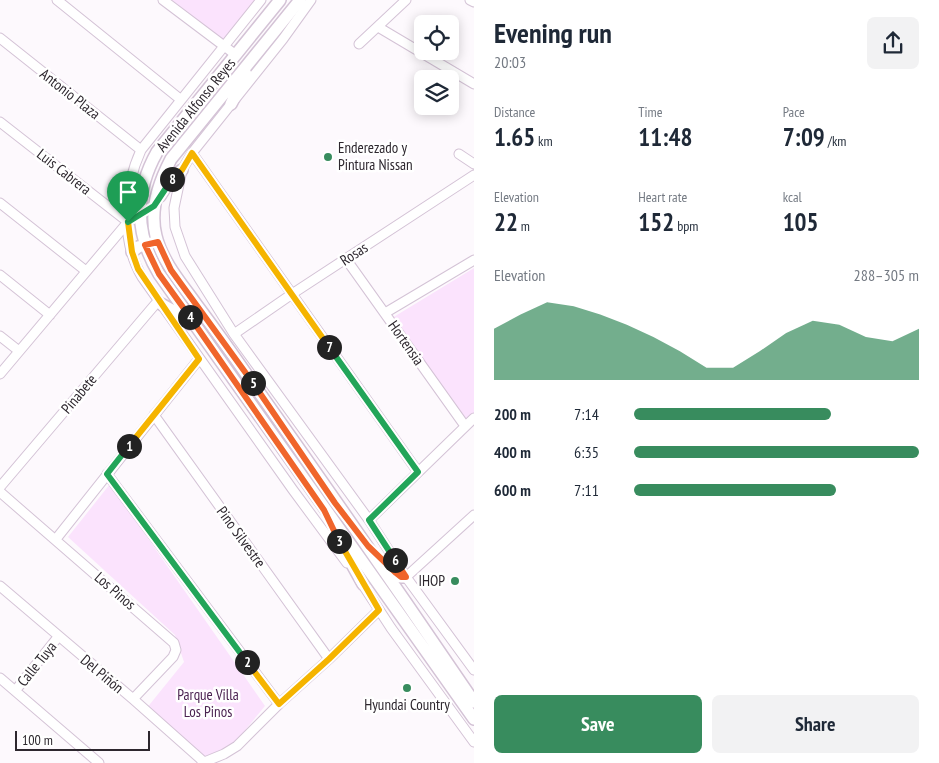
<!DOCTYPE html>
<html lang="en">
<head>
<meta charset="utf-8">
<style>
  :root { --surface:#fff; --page:#f2f2f3; --text:#1f2937; --muted:#747a83; --accent:#388c5e }
  body { margin:0; font-family:"PT Sans Narrow",sans-serif; background:var(--page); color:var(--text); height:100vh; display:flex; flex-direction:column; font-size:19px; white-space:nowrap }
  * { box-sizing:border-box; margin:0 }
  p { font-size:16px; color:var(--muted) }
  .icon { flex:none; width:28px; height:28px; fill:none; stroke:currentColor; stroke-width:2; stroke-linecap:round; stroke-linejoin:round }
  .map { position:relative; flex:1; overflow:hidden }
  .side { display:flex; flex-direction:column; background:var(--surface); width:465px }
  .side>* { flex:none }
  .buttons { position:absolute; left:414px; top:15px; display:grid; gap:10px }
  .buttons a { display:grid; place-items:center; width:45px; height:45px; border-radius:8px; background:var(--surface); box-shadow:0 2px 12px #0003; font-size:25px }
  .scale { position:absolute; left:15px; bottom:12px; width:135px; box-sizing:border-box; padding-left:5px; border:2px solid #2d272e; border-top:0; font-size:14px; line-height:18px; white-space:nowrap; color:#2d272e; -webkit-text-stroke:4px #fff; paint-order:stroke }
  .pin { position:absolute; display:grid; place-items:center; width:42px; height:42px; color:#fff; margin:-51px -21px; border-radius:50% 50% 50% 0; rotate:-45deg; box-shadow:0 0 5px #0007 }
  .pin .icon { rotate:45deg }
  .km { position:absolute; width:25px; height:25px; margin:-12px; border-radius:50%; background:#222; color:#fff; font-size:14px; line-height:25px; text-align:center }
  .round { display:grid; place-items:center; flex:none; width:52px; height:52px; border-radius:8px; background:var(--page) }
  .overview { display:flex; align-items:center; justify-content:space-between; height:85px; padding:0 20px }
  h1 { font-size:28px; font-weight:700; line-height:38px }
  .metrics { display:grid; grid-template-columns:repeat(3,1fr); gap:8px; height:85px; padding:5px 20px }
  .metrics div { display:grid; align-content:center }
  .metrics b { font-size:25px; font-weight:700 }
  .metrics small { font-size:14px; font-weight:400 }
  .metrics p { font-size:14px }
  .chart { height:140px; padding:10px 20px }
  .chart p { display:flex; justify-content:space-between }
  .chart svg { width:100%; height:90px; margin-top:5px; fill:var(--accent); opacity:.7 }
  .button { display:flex; gap:10px; margin-top:auto; padding:10px 20px }
  .button a { flex:1; height:58px; border-radius:8px; background:var(--accent); color:#fff; font-size:20px; font-weight:700; line-height:58px; text-align:center }
  .button a+a { background:var(--page); color:var(--text) }
  ul { padding:0 20px; list-style:none; font-size:16px }
  li { display:grid; grid-template-columns:80px 60px 1fr; align-items:center; height:38px }
  li i { height:12px; border-radius:6px; background:var(--accent) }
  main { display:flex; flex:1; min-height:0 }
  .map>svg:first-child { display:block }
  .green { fill:#fbe3fd }
  .lines { fill:none; stroke-linecap:round; stroke-linejoin:round }
  .minor-casing { stroke:#d4c3d6; stroke-width:11 }
  .major-casing { stroke:#d4c3d6; stroke-width:14 }
  .minor { stroke:#fff; stroke-width:9 }
  .major { stroke:#fff; stroke-width:11 }
  .split-1-casing { stroke:#fff; stroke-width:10 }
  .split-2-casing { stroke:#fff; stroke-width:10 }
  .split-3-casing { stroke:#fff; stroke-width:10 }
  .split-4-casing { stroke:#fff; stroke-width:10 }
  .split-5-casing { stroke:#fff; stroke-width:10 }
  .split-6-casing { stroke:#fff; stroke-width:10 }
  .split-7-casing { stroke:#fff; stroke-width:10 }
  .split-8-casing { stroke:#fff; stroke-width:10 }
  .split-9-casing { stroke:#fff; stroke-width:10 }
  .split-1 { stroke:#f5b400; stroke-width:6 }
  .split-2 { stroke:#22a559; stroke-width:6 }
  .split-3 { stroke:#f5b400; stroke-width:6 }
  .split-4 { stroke:#f0652b; stroke-width:6 }
  .split-5 { stroke:#f0652b; stroke-width:6 }
  .split-6 { stroke:#f0652b; stroke-width:6 }
  .split-7 { stroke:#22a559; stroke-width:6 }
  .split-8 { stroke:#f5b400; stroke-width:6 }
  .split-9 { stroke:#22a559; stroke-width:6 }
  .poi-dot { fill:#388c5e; stroke:#fff; stroke-width:2 }
  .labels { text-anchor:middle; stroke-width:5; stroke-linejoin:round; paint-order:stroke }
  .street-label { font-size:15px; fill:#2d272e; stroke:#fff }
  .poi-label { font-size:15px; fill:#2d272e; stroke:#fff; text-anchor:start }
  .park-label { font-size:15px; fill:#4b2351; stroke:#fff }
</style>
</head>
<body>
<main>
<div class="map">
<svg width="474" height="763" viewBox="0 0 474 763">
  <rect width="100%" height="100%" fill="#fdf9fd"/>
  <!-- green -->
  <path class="green" d="M172,0H259L227,40L219,38Z
    M474,268V415L468,421L392,318Z
    M110,484L265,706L232,746L201,758L146,709L184,662L175,635L68,537Z"/>
  <g class="lines">
    <defs>
      <path id="minor" d="M57,0L180,99
        M163,0L236,55
        M261,0L141,150C124,187 120,240 142,277L293,490L347,563
        M311,0L283,39L192,153L182,170L174,208L175,227L185,256L234,334L369,520L406,577L474,670
        M470,0L474,2
        M378,27L474,84
        M0,38L141,150
        M359,44L406,0
        M0,122L128,222
        M192,153L418,472
        M459,154L474,164
        M0,203L86,271
        M346,259L465,426
        M0,275L50,315
        M385,313L474,260
        M234,334L292,294L474,175
        M0,336L19,351
        M0,374L128,222L154,206
        M154,415L329,659
        M107,474L279,704
        M0,487L158,301
        M0,492L174,643L176,650L173,657L133,699
        M369,520L474,418
        M56,539L199,359
        M406,577L474,515
        M359,579L391,628L474,742
        M0,586L133,699L204,762
        M0,678L99,763
        M15,691L58,637
        M202,763L224,754L237,746L279,704L329,659L379,610"/>
      <path id="major" d="M280,0L157,152C134,193 135,234 159,274L474,719
        M300,0L171,159C159,182 149,209 156,236C162,261 181,283 196,304C214,328 232,353 249,378C325,485 400,593 474,702
        M231,104L246,74
        M160,196L170,180L182,170
        M132,252L138,247L151,243
        M161,304L172,310L190,324
        M338,539L363,584
        M385,563L401,577H406"/>
    </defs>
    <!-- minor casing -->
    <use href="#minor" class="minor-casing"/>
    <!-- major casing -->
    <use href="#major" class="major-casing"/>
    <!-- minor -->
    <use href="#minor" class="minor"/>
    <!-- major -->
    <use href="#major" class="major"/>
  </g>
  <g class="lines">
    <defs>
      <path id="split-1" d="M128,222L132,252L138,269L199,359L129,446"/>
      <path id="split-2" d="M129,446L107,474L247,662"/>
      <path id="split-3" d="M247,662L279,704L329,659L379,610L339,541"/>
      <path id="split-4" d="M190,317L324,510L339,541"/>
      <path id="split-5" d="M190,317L159,274L145,245L158,242L171,270L253,383"/>
      <path id="split-6" d="M253,383L335,503L368,546L396,573L401,577H406L395,560"/>
      <path id="split-7" d="M329,347L418,472L369,520L395,560"/>
      <path id="split-8" d="M172,179L182,170L192,153L329,347"/>
      <path id="split-9" d="M128,222L154,206L172,179"/>
    </defs>
    <!-- split-1 casing -->
    <use href="#split-1" class="split-1-casing"/>
    <!-- split-2 casing -->
    <use href="#split-2" class="split-2-casing"/>
    <!-- split-3 casing -->
    <use href="#split-3" class="split-3-casing"/>
    <!-- split-4 casing -->
    <use href="#split-4" class="split-4-casing"/>
    <!-- split-5 casing -->
    <use href="#split-5" class="split-5-casing"/>
    <!-- split-6 casing -->
    <use href="#split-6" class="split-6-casing"/>
    <!-- split-7 casing -->
    <use href="#split-7" class="split-7-casing"/>
    <!-- split-8 casing -->
    <use href="#split-8" class="split-8-casing"/>
    <!-- split-9 casing -->
    <use href="#split-9" class="split-9-casing"/>
    <!-- split-1 -->
    <use href="#split-1" class="split-1"/>
    <!-- split-2 -->
    <use href="#split-2" class="split-2"/>
    <!-- split-3 -->
    <use href="#split-3" class="split-3"/>
    <!-- split-4 -->
    <use href="#split-4" class="split-4"/>
    <!-- split-5 -->
    <use href="#split-5" class="split-5"/>
    <!-- split-6 -->
    <use href="#split-6" class="split-6"/>
    <!-- split-7 -->
    <use href="#split-7" class="split-7"/>
    <!-- split-8 -->
    <use href="#split-8" class="split-8"/>
    <!-- split-9 -->
    <use href="#split-9" class="split-9"/>
  </g>
  <!-- markers -->
  <g class="poi-dot">
    <circle cx="328" cy="157" r="5"/>
    <circle cx="455" cy="581" r="5"/>
    <circle cx="407" cy="688" r="5"/>
  </g>
  <g class="labels">
    <!-- street labels -->
    <g class="street-label">
      <text transform="translate(70 94) rotate(38)" y="5">Antonio Plaza</text>
      <text transform="translate(196 105) rotate(-51)" y="5">Avenida Alfonso Reyes</text>
      <text transform="translate(64 172) rotate(38)" y="5">Luis Cabrera</text>
      <text transform="translate(354 254) rotate(-33)" y="5">Rosas</text>
      <text transform="translate(406 343) rotate(55)" y="5">Hortensia</text>
      <text transform="translate(79 394) rotate(-50)" y="5">Pinabete</text>
      <text transform="translate(241 537) rotate(54)" y="5">Pino Silvestre</text>
      <text transform="translate(115 591) rotate(41)" y="5">Los Pinos</text>
      <text transform="translate(37 664) rotate(-51)" y="5">Calle Tuya</text>
      <text transform="translate(102 674) rotate(40)" y="5">Del Piñón</text>
    </g>
    <!-- poi labels -->
    <g class="poi-label">
      <text x="338" y="153">Enderezado y<tspan x="338" dy="17">Pintura Nissan</tspan></text>
      <text x="445" y="586" text-anchor="end">IHOP</text>
      <text x="407" y="710" text-anchor="middle">Hyundai Country</text>
    </g>
    <!-- park labels -->
    <g class="park-label">
      <text x="208" y="700">Parque Villa<tspan x="208" dy="17">Los Pinos</tspan></text>
    </g>
  </g>
</svg>
<div class="buttons">
<a><svg class="icon" aria-label="locate" viewBox="0 0 24 24"><circle cx="12" cy="12" r="6"/><path d="M12 2v4M12 18v4M2 12h4M18 12h4"/></svg></a>
<a><svg class="icon" aria-label="layers" viewBox="0 0 24 24"><path d="M12 4l9 5-9 5-9-5zM3 14l9 5 9-5"/></svg></a>
</div>
<div class="scale">100 m</div>
<div class="pin" style="left:128px;top:222px;background:#1e9e55"><svg class="icon" aria-label="arrive" viewBox="0 0 24 24"><path d="M6 21V4h12l-3 4 3 4H6"/></svg></div>
<b class="km" style="left:129px;top:446px">1</b>
<b class="km" style="left:247px;top:662px">2</b>
<b class="km" style="left:339px;top:541px">3</b>
<b class="km" style="left:190px;top:317px">4</b>
<b class="km" style="left:253px;top:383px">5</b>
<b class="km" style="left:395px;top:560px">6</b>
<b class="km" style="left:329px;top:347px">7</b>
<b class="km" style="left:172px;top:179px">8</b>
</div>
<section class="side">
<div class="overview"><div><h1>Evening run</h1><p>20:03</p></div><a class="round"><svg class="icon" aria-label="share" viewBox="0 0 24 24"><path d="M12 15V3M7 8l5-5 5 5M5 13v7h14v-7"/></svg></a></div>
<div class="metrics">
<div><p>Distance</p><b>1.65<small> km</small></b></div>
<div><p>Time</p><b>11:48</b></div>
<div><p>Pace</p><b>7:09<small> /km</small></b></div>
</div>
<div class="metrics">
<div><p>Elevation</p><b>22<small> m</small></b></div>
<div><p>Heart rate</p><b>152<small> bpm</small></b></div>
<div><p>kcal</p><b>105</b></div>
</div>
<div class="chart"><p><span>Elevation</span>288–305 m</p>
<svg viewBox="0 0 160 44" preserveAspectRatio="none"><path d="M0 44V19L10 12L20 6L30 8L40 12L50 17L60 23L70 30L80 38L90 38L100 30L110 21L120 15L130 17L140 23L150 25L160 19V44z"/></svg>
</div>
<ul>
<li><b>200 m</b>7:14<i style="width:69%"></i></li>
<li><b>400 m</b>6:35<i style="width:100%"></i></li>
<li><b>600 m</b>7:11<i style="width:71%"></i></li>
</ul>
<div class="button"><a>Save</a><a>Share</a></div>
</section>
</main>
</body>
</html>
